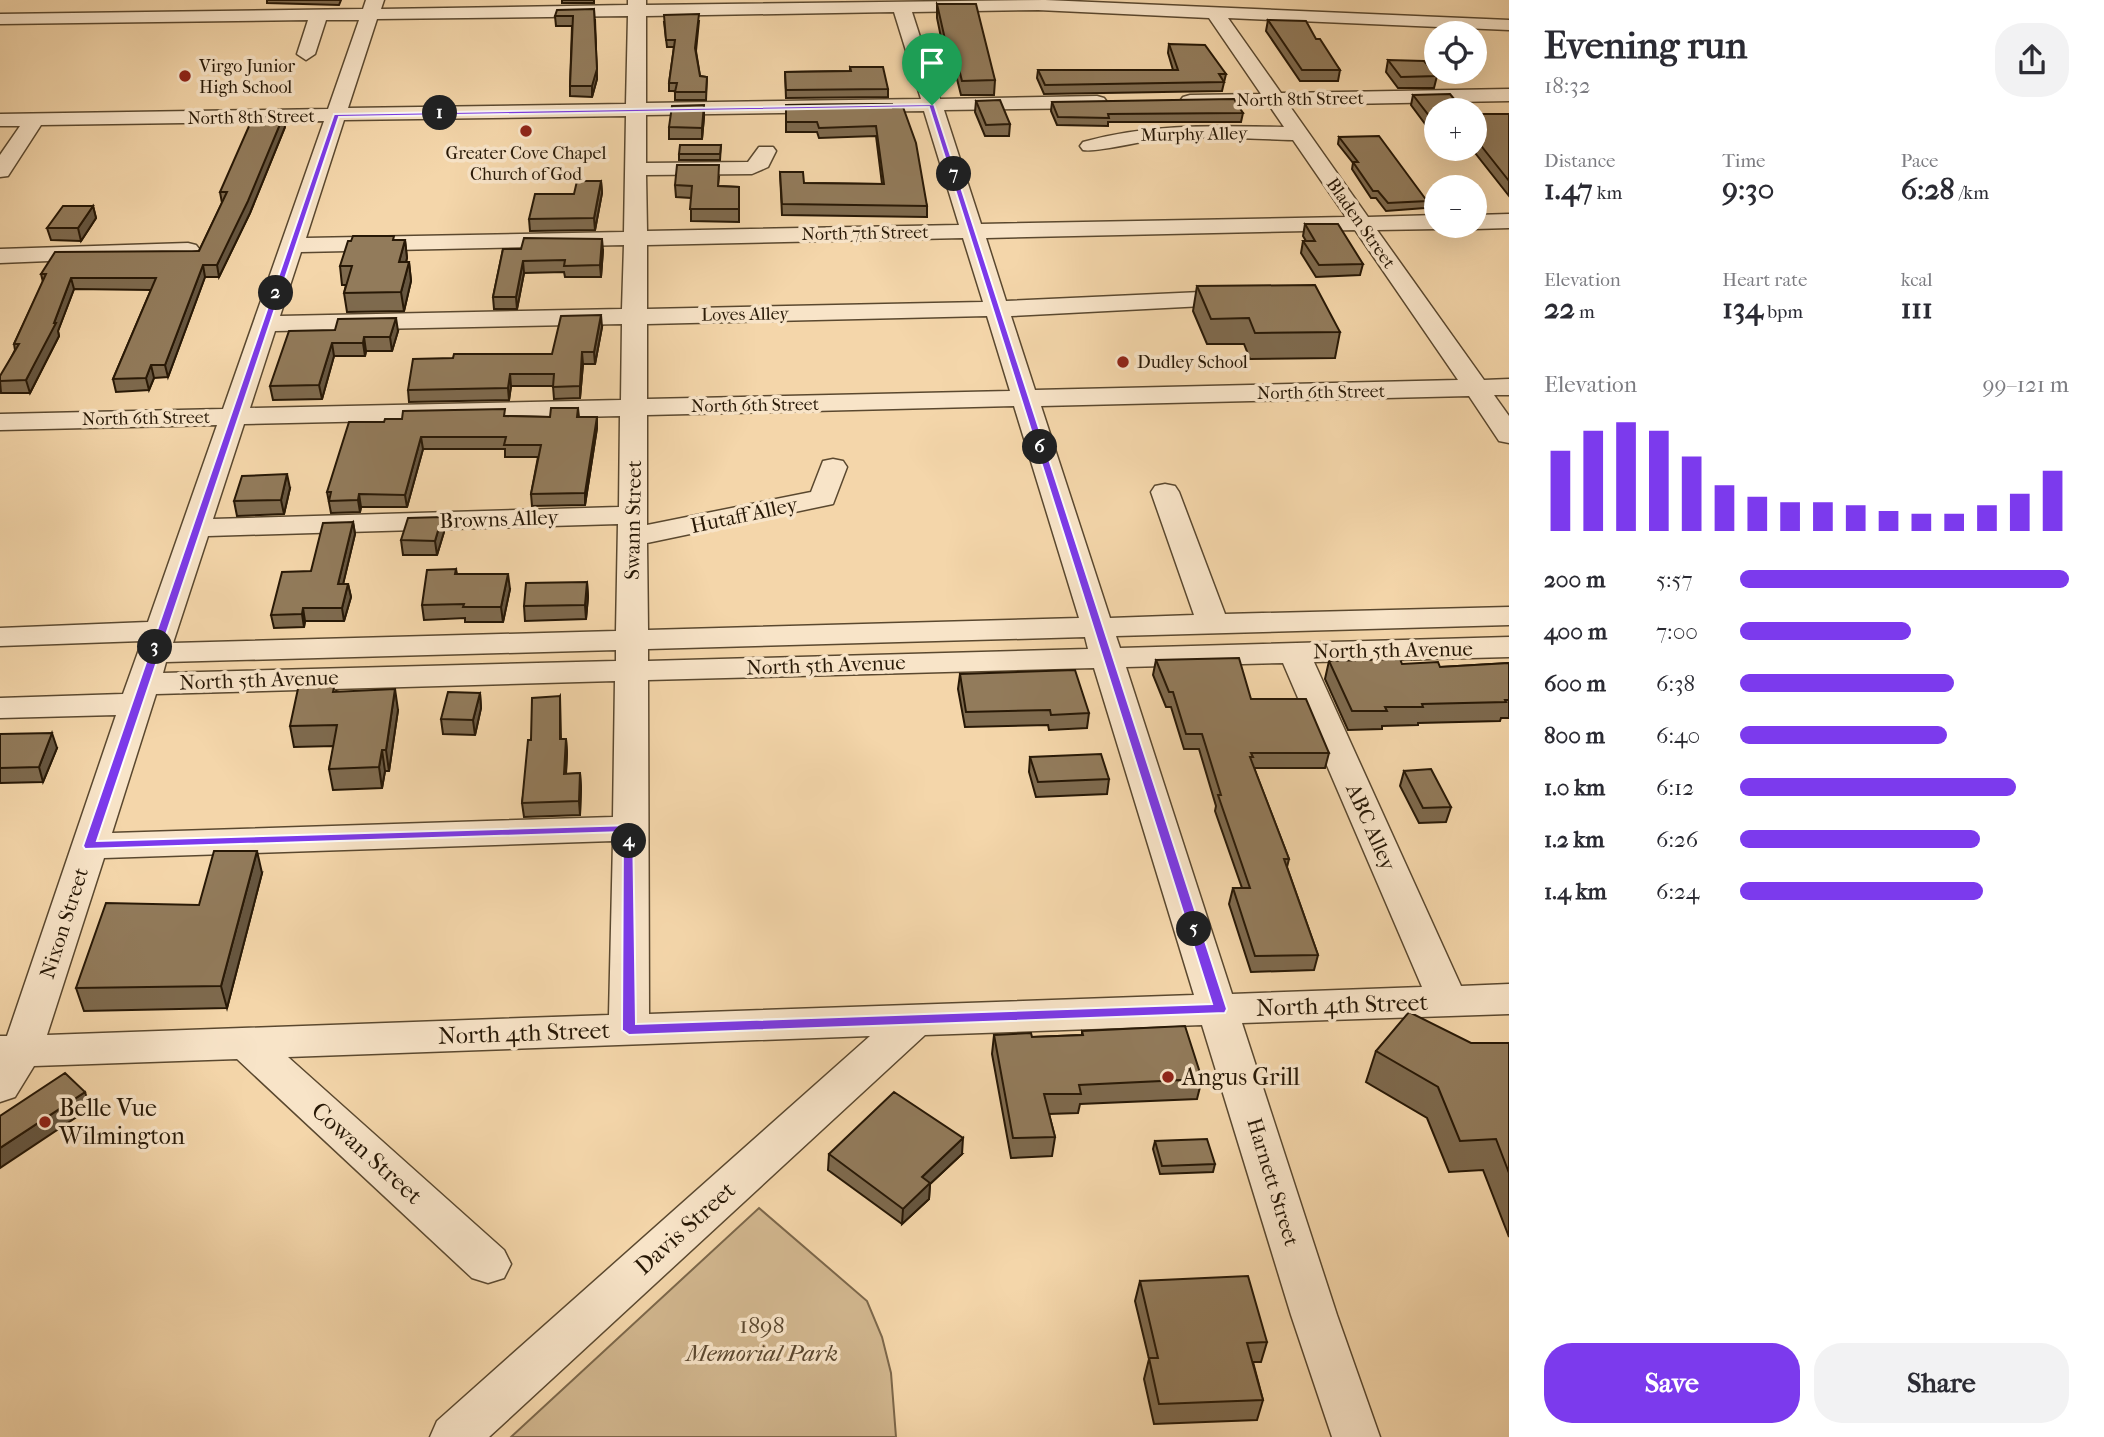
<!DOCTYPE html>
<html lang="en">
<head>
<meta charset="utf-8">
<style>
  :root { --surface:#fff; --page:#f2f2f3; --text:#2b2b33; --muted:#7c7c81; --accent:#7c3aed }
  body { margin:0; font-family:"IM FELL French Canon",serif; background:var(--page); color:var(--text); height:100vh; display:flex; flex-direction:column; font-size:26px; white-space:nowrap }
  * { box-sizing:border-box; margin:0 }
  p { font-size:23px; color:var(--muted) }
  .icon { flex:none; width:38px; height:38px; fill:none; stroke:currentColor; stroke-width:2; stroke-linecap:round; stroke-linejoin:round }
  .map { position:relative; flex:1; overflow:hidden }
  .side { display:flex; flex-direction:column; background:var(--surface); width:595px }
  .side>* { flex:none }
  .fabs { position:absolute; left:1424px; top:21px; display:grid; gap:14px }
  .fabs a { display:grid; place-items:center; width:63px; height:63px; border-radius:50%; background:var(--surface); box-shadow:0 7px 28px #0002; font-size:35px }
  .pin { position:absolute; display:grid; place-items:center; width:60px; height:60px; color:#fff; margin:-72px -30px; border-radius:50% 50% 50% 0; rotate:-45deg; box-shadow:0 0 7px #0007 }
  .pin .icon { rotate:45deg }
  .km { position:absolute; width:35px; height:35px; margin:-18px; border-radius:50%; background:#222; color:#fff; font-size:19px; line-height:35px; text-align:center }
  .round { display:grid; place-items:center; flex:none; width:74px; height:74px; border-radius:28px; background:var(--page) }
  .headline { display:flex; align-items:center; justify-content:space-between; height:119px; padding:0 35px }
  h1 { font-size:38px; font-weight:800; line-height:52px }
  .metrics { display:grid; grid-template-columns:repeat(3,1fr); gap:10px; height:119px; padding:7px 35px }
  .metrics div { display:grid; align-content:center }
  .metrics b { font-size:30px; font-weight:800 }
  .metrics small { font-size:19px; font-weight:400 }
  .metrics p { font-size:19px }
  .chart { height:196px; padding:14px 35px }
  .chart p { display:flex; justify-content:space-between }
  .chart svg { width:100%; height:126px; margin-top:7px; stroke:var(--accent); stroke-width:6 }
  .cta { display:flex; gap:14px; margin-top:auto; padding:14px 35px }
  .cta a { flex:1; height:80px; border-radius:28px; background:var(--accent); color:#fff; font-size:28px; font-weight:800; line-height:80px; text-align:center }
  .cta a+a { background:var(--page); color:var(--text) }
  ul { padding:0 35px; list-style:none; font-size:23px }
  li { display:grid; grid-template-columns:112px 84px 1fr; align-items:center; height:52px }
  li i { height:18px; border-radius:9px; background:var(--accent) }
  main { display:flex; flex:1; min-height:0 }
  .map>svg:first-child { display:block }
  .green { fill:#d1b68e; stroke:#7c674a; stroke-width:2 }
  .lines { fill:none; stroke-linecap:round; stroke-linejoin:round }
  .minor-casing { stroke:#5a482f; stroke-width:3 }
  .minor { fill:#f8e4c8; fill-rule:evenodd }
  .wall { fill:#7e6a4e; stroke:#271806; stroke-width:2 }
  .shaded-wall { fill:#665640; stroke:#271806; stroke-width:2 }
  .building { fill:#927b5b; stroke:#271806; stroke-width:2 }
  .route { fill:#7c3aed; stroke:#fff; stroke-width:2; fill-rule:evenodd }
  .poi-dot { fill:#8f2418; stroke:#f8e4c8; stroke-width:2.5 }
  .labels { text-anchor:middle; stroke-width:7; stroke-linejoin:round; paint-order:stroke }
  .far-poi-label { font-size:18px; fill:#271806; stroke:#f8e4c8; text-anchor:start }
  .far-street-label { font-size:18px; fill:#271806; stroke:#f8e4c8 }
  .street-label { font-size:21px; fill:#271806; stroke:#f8e4c8 }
  .near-street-label { font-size:24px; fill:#271806; stroke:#f8e4c8 }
  .near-poi-label { font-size:24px; fill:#271806; stroke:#f8e4c8; text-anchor:start }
  .near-park-label { font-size:24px; font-style:italic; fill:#5a472f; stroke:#f8e4c8 }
</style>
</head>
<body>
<main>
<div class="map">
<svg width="1509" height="1437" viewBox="0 0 1509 1437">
  <rect width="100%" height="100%" fill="#f4d6aa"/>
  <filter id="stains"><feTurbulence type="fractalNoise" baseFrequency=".00286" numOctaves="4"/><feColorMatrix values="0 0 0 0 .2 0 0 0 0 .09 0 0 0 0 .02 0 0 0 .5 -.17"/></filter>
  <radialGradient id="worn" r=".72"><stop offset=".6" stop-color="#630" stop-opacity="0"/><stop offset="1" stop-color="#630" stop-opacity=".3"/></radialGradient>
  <!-- green -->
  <path class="green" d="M759,1208L867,1301L882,1337L891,1373L896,1437H511Z"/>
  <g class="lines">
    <defs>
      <path id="minor" d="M366,0H384L381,9L628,5V0H646V5L1045,0L1509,20V30L1228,18L1281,93L1509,89V101L1289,105L1368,217L1437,215V226H1446L1437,229L1377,230L1484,380L1509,379V395H1494L1509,416V443L1499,441L1469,396L1041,406L1110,618L1194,615L1151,492L1155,486L1165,484L1175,486L1179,492L1225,614L1509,607V625L1116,636L1120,648L1509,637V657L1314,662L1461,986L1509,984V1014L1242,1023L1337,1315L1380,1437H1332L1291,1315L1202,1025L925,1035L489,1437H430L437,1421L870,1036L288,1057L504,1250L511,1264L504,1278L488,1283L472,1278L237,1059L34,1066L15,1097L0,1102V1036H7L116,715L0,718V698L123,694L142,641L0,646V628L148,622L217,425L0,430V414L223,409L324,121L41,125L8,176L0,177V155L20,126H0V114L328,109L359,20H326L315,54L306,60L297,54L308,20L0,24V14L363,9ZM1038,10L1209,18L1261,94L1190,95L1183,97L1180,101L1183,105L1190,107L1269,105L1284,127C1215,126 1150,123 1083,142L1080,146L1083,150C1095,153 1145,140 1163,139C1206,135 1250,139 1293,140L1346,217L981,224L944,110L1097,108L1104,106L1107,102L1104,98L1097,96L940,99L912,12ZM894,12L921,99L646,103V16ZM628,16L626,104L348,108L377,19ZM924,111L959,225L647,231L646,175L752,174L768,167L776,151L773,147H759L748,162L646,163V115ZM626,116L624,232L306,238L344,120ZM1355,230L1458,380L1035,390L1011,316L1223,305L1232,303L1235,298L1232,293L1223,291L1006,301L986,238ZM963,238L983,302L647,309V245ZM624,245L622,309L280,316L301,252ZM987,316L1010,391L647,399V324ZM622,324L621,400L250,408L275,331ZM1014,406L1079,618L648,630L647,543L833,504L847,467L843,461L833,459L823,461L811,492L647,525V415ZM620,416L619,507L213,519L244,424ZM618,524L616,631L173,643L208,536ZM1085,637L1088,649L648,661V649ZM616,650V661L163,673L166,662ZM1283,663L1422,987L1232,994L1126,667ZM1094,668L1194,995L649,1014L648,680ZM615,681L613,817L112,833L156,694ZM613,841L609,1015L47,1035L104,858Z
        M1509,214V228L1475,229L1466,226H1475V215Z
        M188,243L196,245L200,250L196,255L0,263V249Z"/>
    </defs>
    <!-- minor casing -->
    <use href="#minor" class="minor-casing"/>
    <!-- minor -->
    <use href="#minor" class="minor"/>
  </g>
  <!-- wall -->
  <path class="wall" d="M267,0H341L339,5L267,3Z
    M562,0H594V3H562Z
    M937,4L995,80L994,95H961L955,71H948L937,18Z
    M594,9L597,79L592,97L570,96V86L572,26H556L555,16Z
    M1268,20L1316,39L1340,70L1338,81H1300L1266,31Z
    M699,21L696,51L700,76L707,77L706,100H675V91H669V83L674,47H667L664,22Z
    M1169,44L1226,74L1222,91L1044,94L1037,78L1038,70H1173L1168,53Z
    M1388,60L1437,76L1434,88H1398L1386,72Z
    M850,67L888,89V97L786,98L785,72L850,71Z
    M1413,95L1437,110V140L1411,105Z
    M976,101L1010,124L1009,136H985L975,112Z
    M1052,102L1243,113L1241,122H1108V126L1057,125L1051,111Z
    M892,104L927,206V217L782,215L780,172L804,183L882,184L876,136L819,138L817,132H786V105Z
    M1475,114H1509V196L1472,149H1475Z
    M704,117L702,139H669V127Z
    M285,127L250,213L219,277H205L168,377L154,378L149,390L116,392L113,379L151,290L74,289L58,331L59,336L30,393H1L0,381L15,350L14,344L43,282L41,274L199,251L222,203L220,192Z
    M1339,137L1427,201L1425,208L1386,211L1376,198H1371L1352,169L1353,163L1338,144Z
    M721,145L720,160H679V154Z
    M719,177L718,186L739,187V222L691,221V198L676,197L675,185Z
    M601,181L602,193L595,230L530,231L529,219Z
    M93,206L96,218L81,241L51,240L47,228Z
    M1305,224L1363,264L1360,275L1316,277L1301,253L1303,241H1306L1303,236Z
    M394,240H405L407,258L406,262H409L411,281L404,311L347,312L344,293L346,285H342L340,266Z
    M503,249L603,250L601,277H565L564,272L524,273L517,309H494L493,297Z
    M1197,286L1340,332L1335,358L1250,359L1244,344H1207L1193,311Z
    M602,327L595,364H583L580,398L554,399L553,386H511L509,400L409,402L408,390L453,358L552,354Z
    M335,330L398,331L392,351H366L365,356H334L322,399L273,400L270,386Z
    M578,408L579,417H597V428L585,505L532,506L531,494L538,457H505V449H423L407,507H361L360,512L331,513L327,492L384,422L506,416L550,417Z
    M290,488L284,514L237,516L234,501Z
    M442,517L444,532L437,555H403L401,540Z
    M353,522L355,534L343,584H348L351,597L344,621H305L304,627L274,628L271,615L311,571Z
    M456,569L457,574L510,589L503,622H465V618L424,620L422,605Z
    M587,582L588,597L586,619L525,621L524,606Z
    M1156,660L1251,699L1329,753L1325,768H1254L1289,859L1287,867L1318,955L1314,970L1251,972L1229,904L1233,888H1242L1215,811L1216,806L1199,749H1184L1171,707H1166L1153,675Z
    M1329,661L1402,664L1440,667L1509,663V718H1501L1500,721L1418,723V725L1382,726V729L1348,730L1325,679Z
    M960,674L1089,713L1087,728L1049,730L1048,725L965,727L958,689Z
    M336,691L398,710L389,771H385L382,788L333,790L329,769L334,746L294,747L290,726Z
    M480,693L481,708L475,735L443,734L441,719Z
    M560,696L561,739H566L567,753L566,774L580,773L581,788L580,815L524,817L522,803L531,740Z
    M0,734L57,748L43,782L0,783Z
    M1030,757L1109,779L1107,794L1036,797L1029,772Z
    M1404,771L1451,807L1446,822L1419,823L1400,786Z
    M262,873L227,1008L84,1011L76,988L199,905Z
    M1082,1031L1202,1079L1197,1099L1080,1104L1078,1113L1049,1114L1055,1137L1052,1156L1011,1158L992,1054L994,1035L1032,1037L1082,1035Z
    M1471,1043H1509V1237L1483,1170L1449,1172L1427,1118L1366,1082L1376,1051Z
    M1155,1141L1215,1164L1213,1172L1160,1174L1153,1149Z
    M829,1154H962L930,1184L929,1199L902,1224L828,1170Z
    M1140,1281L1267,1342L1261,1362H1253L1263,1400L1257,1420L1154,1424L1144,1379L1149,1359L1135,1301Z"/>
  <!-- shaded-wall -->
  <path class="shaded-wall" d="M595,19L597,79L592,97V86Z
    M704,105V117L702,139V128Z
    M283,117L285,127L250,213L219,277L217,265Z
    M601,181L602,193L595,230L594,218Z
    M93,206L96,218L81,241L78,228Z
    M602,239L603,250L601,277L600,265Z
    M405,240L407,258L401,281L399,262Z
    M523,261L524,273L517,309L516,297Z
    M409,262L411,281L404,311L401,292Z
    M203,265L205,277L168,377L165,365Z
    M71,278L74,289L58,331L59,336L30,393L26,380L54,323Z
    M601,315L602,327L595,364L594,352Z
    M396,318L398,331L392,351L390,337Z
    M364,337L366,351L365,356L363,343Z
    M332,343L334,356L322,399L319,385Z
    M582,352L583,364L580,398V386Z
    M151,365L154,378L149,390L146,378Z
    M510,374L511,386L509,400L508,388Z
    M597,417V428L585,505V493Z
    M421,437L423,449L407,507L405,495Z
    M287,474L290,488L284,514L281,500Z
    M359,494L361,507L360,512L358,500Z
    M442,517L444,532L437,555L435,541Z
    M353,522L355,534L340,597L338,584Z
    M508,574L510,589L503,622L501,607Z
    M587,582L588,597L586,619L585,605Z
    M348,584L351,597L344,621L342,608Z
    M303,608L305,621L304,627L302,614Z
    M395,689L398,710L389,771L386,750Z
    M480,693L481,708L475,735L473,720Z
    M52,733L57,748L43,782L39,767Z
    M566,739L567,753L565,788L564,774Z
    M382,750L385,771L382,788L379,767Z
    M580,773L581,788L580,815L579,801Z
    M257,851L262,873L227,1008L221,986Z
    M85,1092L90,1108L0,1168V1148Z
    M963,1138L962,1154L930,1184L929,1199L902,1224L903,1209L922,1177Z"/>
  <!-- building -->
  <path class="building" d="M937,4H976L995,80L962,81L956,57H949Z
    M594,9L597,69L592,86H570L573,16H555L557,10Z
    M699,14L695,48L700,76L707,77L706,92H675L677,83H669L675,40H666L664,15Z
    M1268,20L1306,21L1316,39H1320L1340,70H1302Z
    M1169,44L1205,45L1226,74H1219L1224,82L1045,85L1038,70H1178Z
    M1388,60L1424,61L1437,76L1401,77Z
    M850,67H883L888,89L786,90L785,72L851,71Z
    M1450,94L1463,110H1437V126L1413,95Z
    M1234,99L1243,113L1108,114L1109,118L1058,117L1052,102Z
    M1000,100L1010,124L986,125L976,101Z
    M892,104L893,108L903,107L916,143L927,206L782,204L780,172H803L804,183L884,184L876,126L819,128L817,122H786V105Z
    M704,105L702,128L669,127L672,106Z
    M1475,114H1509V181L1475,138Z
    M253,117H283L248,201L217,265H203L165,365H151L146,378L113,379L156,278H71L54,323H56L26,380L0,381V376L19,344H14L46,274H41L55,252L199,251L227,192H220Z
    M1379,136L1427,201L1388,203L1378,191H1373L1353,162H1358L1339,137Z
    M680,145H721L720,154H679Z
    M677,165H719L718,186L739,187V209H690L692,186L675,185Z
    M577,181H601L594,218L529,219L535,194H574Z
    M63,206H93L78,228H47Z
    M1305,224H1338L1363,264L1319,265L1303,241H1315Z
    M353,236H394L393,240H405L399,262H409L401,292L344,293L352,266H340L348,241H351Z
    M524,238L602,239L600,265L564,266L565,260L523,261L516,297H493L503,249H521Z
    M1315,285L1340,332L1255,333L1249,318L1211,319L1197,286Z
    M601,315L594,352H582L580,386L553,387L554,374H510L508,388L408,390L413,359L453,358L454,354H552L561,316Z
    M396,318L390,337H364L363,343H332L319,385L270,386L289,331L335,330L338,319Z
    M551,408H578L577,417H597L585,493L531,494L541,445H504L506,437H421L405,495L359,494L358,500L329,501L331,492H327L349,422H384L385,419H402L403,411L505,409L504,416L550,417Z
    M287,474L281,500L234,501L242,476Z
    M442,517L435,541L401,540L408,518Z
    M353,522L338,584H348L342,608H303L302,614L271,615L282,572L311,571L323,523Z
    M456,569L455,574H508L501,607H463L464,604L422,605L427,570Z
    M587,582L585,605L524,606L526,583Z
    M1239,658L1251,699H1306L1329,753H1251L1253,757H1250L1289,859H1284L1318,955L1255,956L1233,888H1250L1218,795H1221L1202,734H1186L1173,692H1169L1156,660Z
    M1400,659L1402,664L1438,662L1440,667L1509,663V700H1505L1506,702L1422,704L1423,707H1385L1387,711H1352L1329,661Z
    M1075,670L1089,713L1051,715L1050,710L966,712L960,674Z
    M335,683L333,692L395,689L386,750H382L379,767L329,769L337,725L290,726L299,684Z
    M448,692L480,693L473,720L441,719Z
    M560,696V739H566L564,774L580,773L579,801L522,803L528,740H531L532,698Z
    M52,733L39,767L0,768V734Z
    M1101,754L1109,779L1038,782L1030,757Z
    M1431,769L1451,807L1423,808L1404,771Z
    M214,851H257L221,986L76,988L106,903L199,905Z
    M1409,1012L1471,1043H1509V1173L1496,1139L1460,1141L1438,1087L1376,1051Z
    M1185,1026L1202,1079L1079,1085L1081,1094H1044L1055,1137L1013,1138L994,1035L1031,1033L1032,1037L1083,1035L1082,1031Z
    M65,1073L85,1092L0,1148V1116Z
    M894,1092L963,1138L922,1177L930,1183L903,1209L829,1154Z
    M1207,1139L1215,1164L1162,1166L1155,1141Z
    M1248,1276L1267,1342L1247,1343L1263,1400L1159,1404L1149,1358H1158L1140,1281Z"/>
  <!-- route -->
  <path class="route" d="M934,104L1227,1009L1225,1013L629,1035L622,1030L623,832L85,849L83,846L334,114ZM929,107L1212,1004L636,1024L633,825L97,841L339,117Z"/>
  <!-- markers -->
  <g class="poi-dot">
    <circle cx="185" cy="76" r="7"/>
    <circle cx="526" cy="131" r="7"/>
    <circle cx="1123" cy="362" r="7"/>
    <circle cx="1168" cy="1077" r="7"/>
    <circle cx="45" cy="1122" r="7"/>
  </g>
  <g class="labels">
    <!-- far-poi labels -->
    <g class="far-poi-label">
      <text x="199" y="72">Virgo Junior<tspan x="199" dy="21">High School</tspan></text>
      <text x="526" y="159" text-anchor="middle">Greater Cove Chapel<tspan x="526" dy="21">Church of God</tspan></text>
      <text x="1137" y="368">Dudley School</text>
    </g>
    <!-- far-street labels -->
    <g class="far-street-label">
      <text transform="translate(1300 99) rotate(-1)" y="6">North 8th Street</text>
      <text transform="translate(251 117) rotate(-1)" y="6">North 8th Street</text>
      <text transform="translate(1194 134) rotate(-1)" y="6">Murphy Alley</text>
      <text transform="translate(1361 223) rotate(55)" y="6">Bladen Street</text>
      <text transform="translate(865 233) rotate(-1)" y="6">North 7th Street</text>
      <text transform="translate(745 314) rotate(-1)" y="6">Loves Alley</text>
      <text transform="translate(1321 392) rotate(-1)" y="6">North 6th Street</text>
      <text transform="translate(755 405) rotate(-1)" y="6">North 6th Street</text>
      <text transform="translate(146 418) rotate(-1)" y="6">North 6th Street</text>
    </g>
    <!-- street labels -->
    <g class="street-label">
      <text transform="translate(744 515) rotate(-12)" y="7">Hutaff Alley</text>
      <text transform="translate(499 519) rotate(-2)" y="7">Browns Alley</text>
      <text transform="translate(633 520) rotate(-89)" y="7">Swann Street</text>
      <text transform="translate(1393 650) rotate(-1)" y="7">North 5th Avenue</text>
      <text transform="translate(826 665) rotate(-2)" y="7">North 5th Avenue</text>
      <text transform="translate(259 680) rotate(-2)" y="7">North 5th Avenue</text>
      <text transform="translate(1371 827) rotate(66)" y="7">ABC Alley</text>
      <text transform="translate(64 923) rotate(-72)" y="7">Nixon Street</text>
      <text transform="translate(1273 1182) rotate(73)" y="7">Harnett Street</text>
    </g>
    <!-- near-street labels -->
    <g class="near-street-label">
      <text transform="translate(1342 1005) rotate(-2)" y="8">North 4th Street</text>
      <text transform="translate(524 1033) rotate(-2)" y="8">North 4th Street</text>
      <text transform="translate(367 1153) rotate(42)" y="8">Cowan Street</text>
      <text transform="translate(685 1228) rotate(-42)" y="8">Davis Street</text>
    </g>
    <!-- near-poi labels -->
    <g class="near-poi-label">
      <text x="1182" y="1085">Angus Grill</text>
      <text x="59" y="1116">Belle Vue<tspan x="59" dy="28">Wilmington</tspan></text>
    </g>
    <!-- near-park labels -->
    <g class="near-park-label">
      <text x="762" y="1333">1898<tspan x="762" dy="28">Memorial Park</tspan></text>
    </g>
  </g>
  <rect width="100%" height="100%" filter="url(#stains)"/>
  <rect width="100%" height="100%" fill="url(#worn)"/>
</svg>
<div class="fabs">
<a><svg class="icon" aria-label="locate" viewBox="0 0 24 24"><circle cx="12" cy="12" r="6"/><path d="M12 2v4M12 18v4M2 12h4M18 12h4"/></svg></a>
<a>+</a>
<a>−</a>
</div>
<div class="pin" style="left:932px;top:105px;background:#1e9e55"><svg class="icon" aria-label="arrive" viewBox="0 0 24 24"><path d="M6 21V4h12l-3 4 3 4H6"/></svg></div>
<b class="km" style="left:440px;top:113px">1</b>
<b class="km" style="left:276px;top:293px">2</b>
<b class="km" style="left:155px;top:647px">3</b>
<b class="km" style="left:629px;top:841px">4</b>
<b class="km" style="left:1194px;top:929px">5</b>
<b class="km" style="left:1040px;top:447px">6</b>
<b class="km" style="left:954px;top:174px">7</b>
</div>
<section class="side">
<div class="headline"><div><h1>Evening run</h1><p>18:32</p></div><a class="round"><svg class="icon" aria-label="share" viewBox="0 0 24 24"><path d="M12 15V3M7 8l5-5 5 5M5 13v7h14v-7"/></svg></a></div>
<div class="metrics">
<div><p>Distance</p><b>1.47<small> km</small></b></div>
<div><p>Time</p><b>9:30</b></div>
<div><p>Pace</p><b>6:28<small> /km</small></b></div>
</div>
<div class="metrics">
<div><p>Elevation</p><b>22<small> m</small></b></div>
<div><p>Heart rate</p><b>134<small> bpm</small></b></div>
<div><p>kcal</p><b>111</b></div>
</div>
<div class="chart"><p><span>Elevation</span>99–121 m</p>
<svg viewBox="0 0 160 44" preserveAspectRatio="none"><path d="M5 44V16M15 44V9M25 44V6M35 44V9M45 44V18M55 44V28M65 44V32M75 44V34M85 44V34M95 44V35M105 44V37M115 44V38M125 44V38M135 44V35M145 44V31M155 44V23"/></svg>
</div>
<ul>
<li><b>200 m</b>5:57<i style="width:100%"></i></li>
<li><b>400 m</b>7:00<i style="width:52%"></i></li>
<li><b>600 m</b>6:38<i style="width:65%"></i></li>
<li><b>800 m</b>6:40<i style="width:63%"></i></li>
<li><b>1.0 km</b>6:12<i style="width:84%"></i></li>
<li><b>1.2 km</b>6:26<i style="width:73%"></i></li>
<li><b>1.4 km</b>6:24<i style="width:74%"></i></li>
</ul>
<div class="cta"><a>Save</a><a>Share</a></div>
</section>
</main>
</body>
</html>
